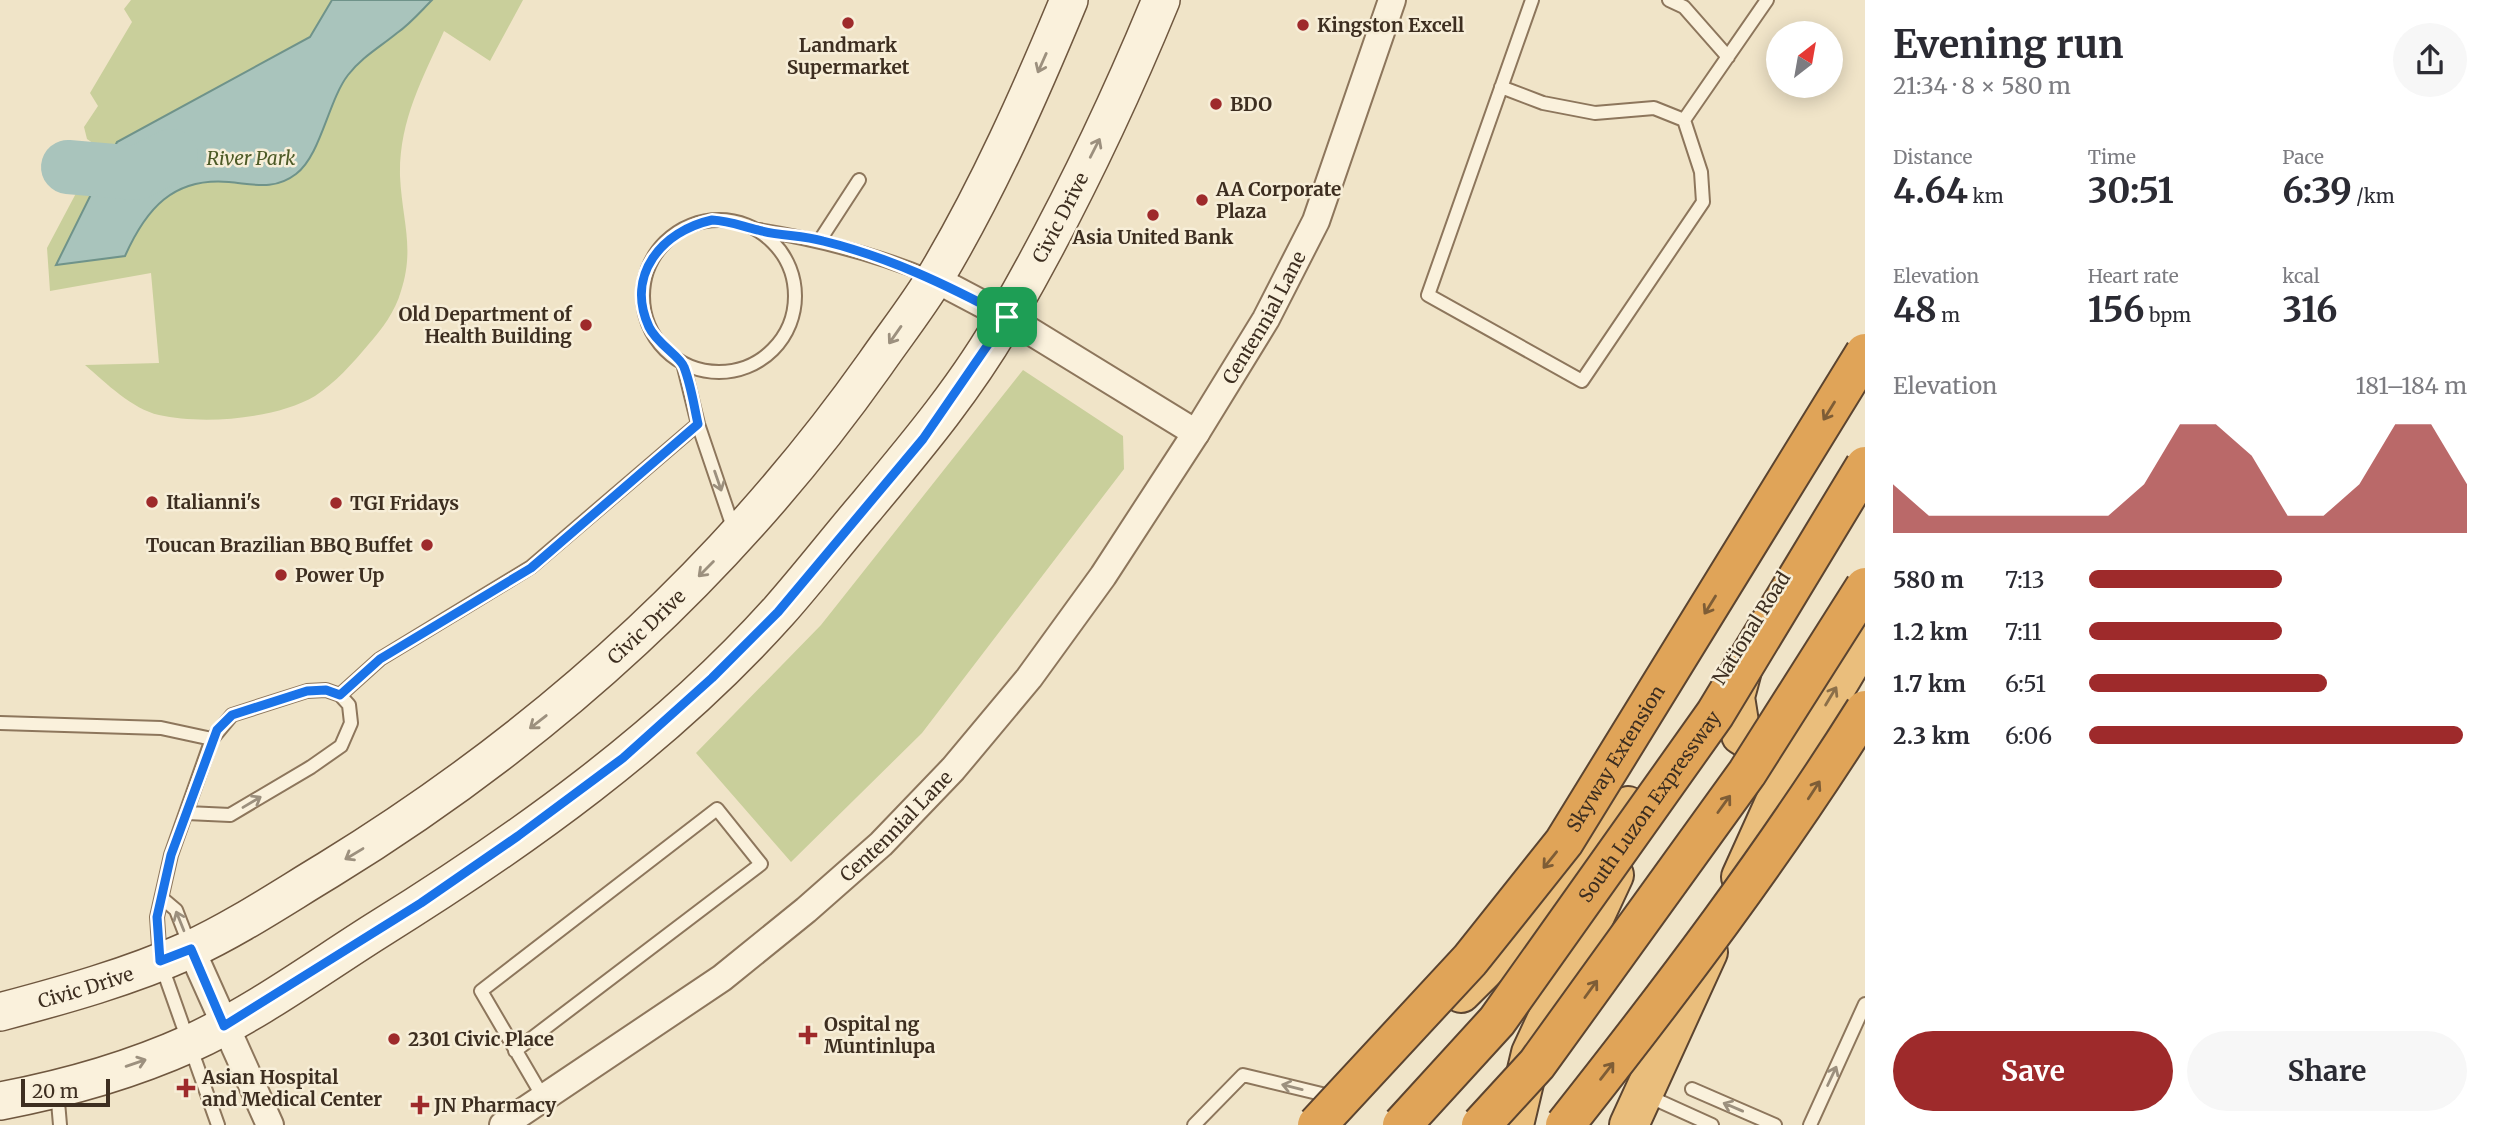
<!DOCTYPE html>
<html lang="en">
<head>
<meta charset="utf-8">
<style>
  :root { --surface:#fff; --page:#f7f7f7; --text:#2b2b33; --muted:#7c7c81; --accent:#9e2a2b }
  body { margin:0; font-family:Merriweather,serif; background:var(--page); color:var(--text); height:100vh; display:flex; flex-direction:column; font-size:26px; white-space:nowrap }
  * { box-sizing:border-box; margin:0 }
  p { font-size:23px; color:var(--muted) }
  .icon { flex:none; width:38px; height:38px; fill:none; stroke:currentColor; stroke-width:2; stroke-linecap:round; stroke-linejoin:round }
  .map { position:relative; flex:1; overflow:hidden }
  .details { display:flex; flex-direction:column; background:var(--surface); width:630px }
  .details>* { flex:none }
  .needle { width:46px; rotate:31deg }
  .tools { position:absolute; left:1766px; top:21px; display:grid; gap:14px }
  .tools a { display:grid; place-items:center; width:77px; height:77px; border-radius:50%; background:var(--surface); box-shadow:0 4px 18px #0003; font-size:35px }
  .scale { position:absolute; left:21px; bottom:18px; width:89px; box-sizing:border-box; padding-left:7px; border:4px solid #3d2e20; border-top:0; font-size:19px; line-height:24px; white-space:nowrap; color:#3d2e20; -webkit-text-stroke:5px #f7eed8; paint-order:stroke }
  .pin { position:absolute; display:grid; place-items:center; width:60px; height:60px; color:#fff; margin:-30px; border-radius:14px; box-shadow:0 4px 10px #0006 }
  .round { display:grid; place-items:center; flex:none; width:74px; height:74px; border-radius:37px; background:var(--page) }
  .overview { display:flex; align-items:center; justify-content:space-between; height:119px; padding:0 28px }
  h1 { font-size:38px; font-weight:700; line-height:52px }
  .metrics { display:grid; grid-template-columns:repeat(3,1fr); gap:10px; height:119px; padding:7px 28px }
  .metrics div { display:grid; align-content:center }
  .metrics b { font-size:35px; font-weight:700 }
  .metrics small { font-size:19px; font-weight:400 }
  .metrics p { font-size:19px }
  .chart { height:196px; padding:14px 28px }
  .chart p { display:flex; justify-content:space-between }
  .chart svg { width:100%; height:126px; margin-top:7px; fill:var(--accent); opacity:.7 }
  .primary-button { display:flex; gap:14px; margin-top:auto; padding:14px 28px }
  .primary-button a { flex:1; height:80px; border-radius:42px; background:var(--accent); color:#fff; font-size:28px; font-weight:700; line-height:80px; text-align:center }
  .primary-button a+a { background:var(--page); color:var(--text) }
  ul { padding:0 28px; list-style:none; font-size:23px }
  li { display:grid; grid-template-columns:112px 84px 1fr; align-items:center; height:52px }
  li i { height:18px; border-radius:9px; background:var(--accent) }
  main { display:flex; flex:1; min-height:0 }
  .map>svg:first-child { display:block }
  .green { fill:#c9cf9b }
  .water { fill:#a9c4bc; stroke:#6f938a; stroke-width:2 }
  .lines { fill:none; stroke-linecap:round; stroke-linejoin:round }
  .river { stroke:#a9c4bc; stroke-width:54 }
  .service-casing { stroke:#8d765c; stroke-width:16 }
  .minor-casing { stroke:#8d765c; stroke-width:30 }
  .secondary-casing { stroke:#6f573f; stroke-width:40 }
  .trunk-casing { stroke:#5b4430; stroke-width:42 }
  .service { stroke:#faf1dc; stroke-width:12 }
  .minor { stroke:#faf1dc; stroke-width:26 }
  .secondary { stroke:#faf1dc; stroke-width:37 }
  .trunk { stroke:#eabe7c; stroke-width:38 }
  .motorway-bridge-casing { stroke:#5b4430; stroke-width:42; stroke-linecap:butt }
  .motorway-bridge { stroke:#e0a458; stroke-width:38 }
  .oneway { stroke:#9c907e }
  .oneway2 { stroke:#7e5d36 }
  .oneway3 { stroke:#8b6f49 }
  .route-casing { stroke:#fff; stroke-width:14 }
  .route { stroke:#1a73e8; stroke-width:9 }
  .poi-dot { fill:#9e2a2b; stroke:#f7eed8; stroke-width:2.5 }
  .labels { text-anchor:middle; stroke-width:5; stroke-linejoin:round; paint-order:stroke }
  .poi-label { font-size:19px; font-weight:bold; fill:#3d2e20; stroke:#f7eed8; text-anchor:start }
  .park-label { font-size:19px; font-style:italic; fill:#4d5a26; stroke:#f7eed8 }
  .street-label { font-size:19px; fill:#3d2e20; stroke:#f7eed8 }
</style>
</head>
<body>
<main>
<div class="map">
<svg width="1865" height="1125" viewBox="0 0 1865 1125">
  <rect width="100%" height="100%" fill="#f0e4c8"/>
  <!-- green -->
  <path class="green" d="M131,0H523L490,61L444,31C422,80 399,121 400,176C402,220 415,248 401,291C395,312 382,329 368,345C353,363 335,383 315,396C276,419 203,425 159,415C132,409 106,383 85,365L159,363L151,273L50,291L47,248L100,148L87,139L84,127L98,106L90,93L132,22L124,9Z
    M1023,370L1123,436L1124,469L922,733L791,862L696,753L821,625Z"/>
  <!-- water -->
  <path class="water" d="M332,0H432C421,11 410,24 397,33C380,47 362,57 348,75C328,101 321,155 296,174C274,191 253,184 229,182C173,177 146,209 125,256L56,265L117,142L310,37Z"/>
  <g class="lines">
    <!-- river -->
    <path class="river" d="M68,167L137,173L171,156"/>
    <defs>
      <path id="service" d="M1669,0L1684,7L1728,57
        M1501,87L1543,103L1595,113L1654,108L1684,120L1701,172L1703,202L1582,381L1428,295L1532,0
        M1684,120L1767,0
        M643 296a76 76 0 1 1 152 0a76 76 0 1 1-152 0Z
        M759,230C820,240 876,254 933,278
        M820,240L859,180
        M683,363L698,424L734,530
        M340,695L380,659L531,567L698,424
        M0,723L161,728L212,739
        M187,813L230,815L311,767L341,746L351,723L349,705L340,695L326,690L307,691L232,715L212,739L171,855L157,917L160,961L218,1125
        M163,899L176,910L190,946
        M515,1051L761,864L717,809L481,991L543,1097
        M1692,1089L1775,1125
        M57,1090L60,1125
        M1648,1096L1712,1125
        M1194,1125L1243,1075L1334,1097
        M1810,1125L1865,1004"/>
      <g id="minor">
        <path d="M935,279L1007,317L1196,433"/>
        <path d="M191,949L270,1125"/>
        <path id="s1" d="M503,1125L722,978L806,910L881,844L953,769L1029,678L1103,576L1196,433L1266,319L1316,221L1392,0"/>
      </g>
      <g id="secondary">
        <path id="s2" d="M0,1012C64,995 129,977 189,950C237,928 283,897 328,870C543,738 729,570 875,364C895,335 918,306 936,276C988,189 1030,94 1069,0"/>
        <path id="s3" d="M0,1101C64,1089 131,1070 191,1043C256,1013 316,969 376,931C521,841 665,738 779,611C809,577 836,542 865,508C916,447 969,384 1008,314C1066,213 1117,107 1161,0"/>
      </g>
      <path id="trunk" d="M1744,663L1735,697L1741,735L1760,747L1796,753
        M1741,877L1797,753L1865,639
        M1461,993L1565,890L1628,806
        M1514,1125L1531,1053L1614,875
        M1629,1125L1708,952"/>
    </defs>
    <!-- service casing -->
    <use href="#service" class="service-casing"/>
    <!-- minor casing -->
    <use href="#minor" class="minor-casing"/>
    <!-- secondary casing -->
    <use href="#secondary" class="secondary-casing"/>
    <!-- trunk casing -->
    <use href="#trunk" class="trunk-casing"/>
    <!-- service -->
    <use href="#service" class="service"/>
    <!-- minor -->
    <use href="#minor" class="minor"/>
    <!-- secondary -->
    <use href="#secondary" class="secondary"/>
    <!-- trunk -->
    <use href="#trunk" class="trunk"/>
    <defs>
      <g id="motorway-bridge">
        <path id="s4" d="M1317,1125L1470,960L1564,842L1865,353"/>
        <path id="s5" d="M1402,1125L1497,1021L1715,714L1865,466"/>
        <path d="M1481,1125L1537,1064L1747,773L1865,587"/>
        <path d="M1565,1125C1671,991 1774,855 1865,710"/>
      </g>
    </defs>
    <!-- motorway-bridge casing -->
    <use href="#motorway-bridge" class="motorway-bridge-casing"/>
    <!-- motorway-bridge -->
    <use href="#motorway-bridge" class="motorway-bridge"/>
  </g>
  <!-- one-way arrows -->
  <defs><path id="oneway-shaft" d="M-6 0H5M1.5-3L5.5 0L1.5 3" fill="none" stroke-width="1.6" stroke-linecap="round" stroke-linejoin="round" transform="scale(1.75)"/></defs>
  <g class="oneway">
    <use href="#oneway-shaft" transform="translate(1042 63) rotate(114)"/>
    <use href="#oneway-shaft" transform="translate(1095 148) rotate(-63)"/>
    <use href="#oneway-shaft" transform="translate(895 335) rotate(125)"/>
    <use href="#oneway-shaft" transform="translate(718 481) rotate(71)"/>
    <use href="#oneway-shaft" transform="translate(706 569) rotate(135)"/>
    <use href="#oneway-shaft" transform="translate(538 722) rotate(142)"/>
    <use href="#oneway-shaft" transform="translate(252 802) rotate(-31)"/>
    <use href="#oneway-shaft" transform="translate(354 854) rotate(149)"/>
    <use href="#oneway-shaft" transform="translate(180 921) rotate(-112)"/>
    <use href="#oneway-shaft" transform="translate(136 1063) rotate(-19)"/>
    <use href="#oneway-shaft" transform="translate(1832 1076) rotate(-65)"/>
    <use href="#oneway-shaft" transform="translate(1292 1087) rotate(-166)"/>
    <use href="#oneway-shaft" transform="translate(1733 1107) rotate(-157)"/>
  </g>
  <g class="oneway2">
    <use href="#oneway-shaft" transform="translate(1829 411) rotate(122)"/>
    <use href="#oneway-shaft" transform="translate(1710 605) rotate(122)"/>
    <use href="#oneway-shaft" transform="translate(1814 790) rotate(-57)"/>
    <use href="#oneway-shaft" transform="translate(1724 804) rotate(-54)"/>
    <use href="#oneway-shaft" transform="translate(1550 860) rotate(129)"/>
    <use href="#oneway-shaft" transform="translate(1591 989) rotate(-54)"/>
    <use href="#oneway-shaft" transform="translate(1607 1071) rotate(-52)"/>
  </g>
  <use class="oneway3" href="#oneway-shaft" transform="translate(1831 696) rotate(-59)"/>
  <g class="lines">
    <defs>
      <path id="route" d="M712,220C730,221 741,226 758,230C779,236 802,235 823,241C889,257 947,285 1007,317L923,439L778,612L712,678L623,758L518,836L421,903L224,1026L191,949L160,961L157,917L171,855L217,730L232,715L307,691L326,690L340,695L380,659L531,568L698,424C694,406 691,385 684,367C680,356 657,344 649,327C625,275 662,231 712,220Z"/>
    </defs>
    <!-- route casing -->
    <use href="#route" class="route-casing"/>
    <!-- route -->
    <use href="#route" class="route"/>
  </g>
  <!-- markers -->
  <g class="poi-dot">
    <circle cx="848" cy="23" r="7"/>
    <circle cx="1303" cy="25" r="7"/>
    <circle cx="1216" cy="104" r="7"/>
    <circle cx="1202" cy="200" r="7"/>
    <circle cx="1153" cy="215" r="7"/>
    <circle cx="586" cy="325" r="7"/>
    <circle cx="152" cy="502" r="7"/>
    <circle cx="336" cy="503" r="7"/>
    <circle cx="427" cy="545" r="7"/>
    <circle cx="281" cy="575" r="7"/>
    <path d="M804.5 1024.5h7v7h7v7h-7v7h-7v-7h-7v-7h7z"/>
    <circle cx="394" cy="1039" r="7"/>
    <path d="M182.5 1077.5h7v7h7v7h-7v7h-7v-7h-7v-7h7z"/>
    <path d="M416.5 1094.5h7v7h7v7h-7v7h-7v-7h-7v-7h7z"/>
  </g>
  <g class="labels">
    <!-- poi labels -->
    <g class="poi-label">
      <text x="1317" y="32">Kingston Excell</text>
      <text x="848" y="52" text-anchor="middle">Landmark<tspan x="848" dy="22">Supermarket</tspan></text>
      <text x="1230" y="111">BDO</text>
      <text x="1216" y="196">AA Corporate<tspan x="1216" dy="22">Plaza</tspan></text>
      <text x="1153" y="244" text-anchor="middle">Asia United Bank</text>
      <text x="572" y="321" text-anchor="end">Old Department of<tspan x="572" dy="22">Health Building</tspan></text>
      <text x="166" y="509">Italianni's</text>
      <text x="350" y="510">TGI Fridays</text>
      <text x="413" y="552" text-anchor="end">Toucan Brazilian BBQ Buffet</text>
      <text x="295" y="582">Power Up</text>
      <text x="824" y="1031">Ospital ng<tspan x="824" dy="22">Muntinlupa</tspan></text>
      <text x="408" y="1046">2301 Civic Place</text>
      <text x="202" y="1084">Asian Hospital<tspan x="202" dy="22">and Medical Center</tspan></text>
      <text x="434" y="1112">JN Pharmacy</text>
    </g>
    <!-- park labels -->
    <g class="park-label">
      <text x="251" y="165">River Park</text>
    </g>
    <!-- street labels -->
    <g class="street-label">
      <text dy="7" stroke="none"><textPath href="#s3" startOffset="1418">Civic Drive</textPath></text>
      <text dy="7" stroke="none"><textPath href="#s1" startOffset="1125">Centennial Lane</textPath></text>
      <text dy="7" stroke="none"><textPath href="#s2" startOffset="761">Civic Drive</textPath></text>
      <text transform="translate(1751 628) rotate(-58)" y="7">National Road</text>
      <text dy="7" stroke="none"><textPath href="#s4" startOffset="474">Skyway Extension</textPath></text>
      <text dy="7" stroke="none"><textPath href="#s5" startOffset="404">South Luzon Expressway</textPath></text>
      <text dy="7" stroke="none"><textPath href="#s1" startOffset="495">Centennial Lane</textPath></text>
      <text dy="7" stroke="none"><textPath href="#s2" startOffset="89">Civic Drive</textPath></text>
    </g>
  </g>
</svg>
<div class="tools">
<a><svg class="needle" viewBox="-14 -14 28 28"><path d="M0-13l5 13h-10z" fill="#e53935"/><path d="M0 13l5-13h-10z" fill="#7c7c81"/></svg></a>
</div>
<div class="scale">20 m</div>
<div class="pin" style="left:1007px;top:317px;background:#1e9e55"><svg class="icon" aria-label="arrive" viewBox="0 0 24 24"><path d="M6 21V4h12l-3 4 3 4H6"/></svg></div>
</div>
<section class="details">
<div class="overview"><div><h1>Evening run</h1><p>21:34 · 8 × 580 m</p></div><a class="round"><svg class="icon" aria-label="share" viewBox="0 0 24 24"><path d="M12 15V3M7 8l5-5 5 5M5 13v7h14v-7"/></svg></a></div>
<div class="metrics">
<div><p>Distance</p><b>4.64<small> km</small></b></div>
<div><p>Time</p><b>30:51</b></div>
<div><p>Pace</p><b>6:39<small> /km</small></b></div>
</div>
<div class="metrics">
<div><p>Elevation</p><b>48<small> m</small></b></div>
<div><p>Heart rate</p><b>156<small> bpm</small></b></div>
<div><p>kcal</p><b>316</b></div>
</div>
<div class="chart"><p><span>Elevation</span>181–184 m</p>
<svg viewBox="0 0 160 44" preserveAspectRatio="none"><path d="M0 44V27L10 38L20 38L30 38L40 38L50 38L60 38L70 27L80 6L90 6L100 17L110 38L120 38L130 27L140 6L150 6L160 27V44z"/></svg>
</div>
<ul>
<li><b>580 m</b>7:13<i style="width:51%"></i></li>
<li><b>1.2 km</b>7:11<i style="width:51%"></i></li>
<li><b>1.7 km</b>6:51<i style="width:63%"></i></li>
<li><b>2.3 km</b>6:06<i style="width:99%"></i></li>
</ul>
<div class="primary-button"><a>Save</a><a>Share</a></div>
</section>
</main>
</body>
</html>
